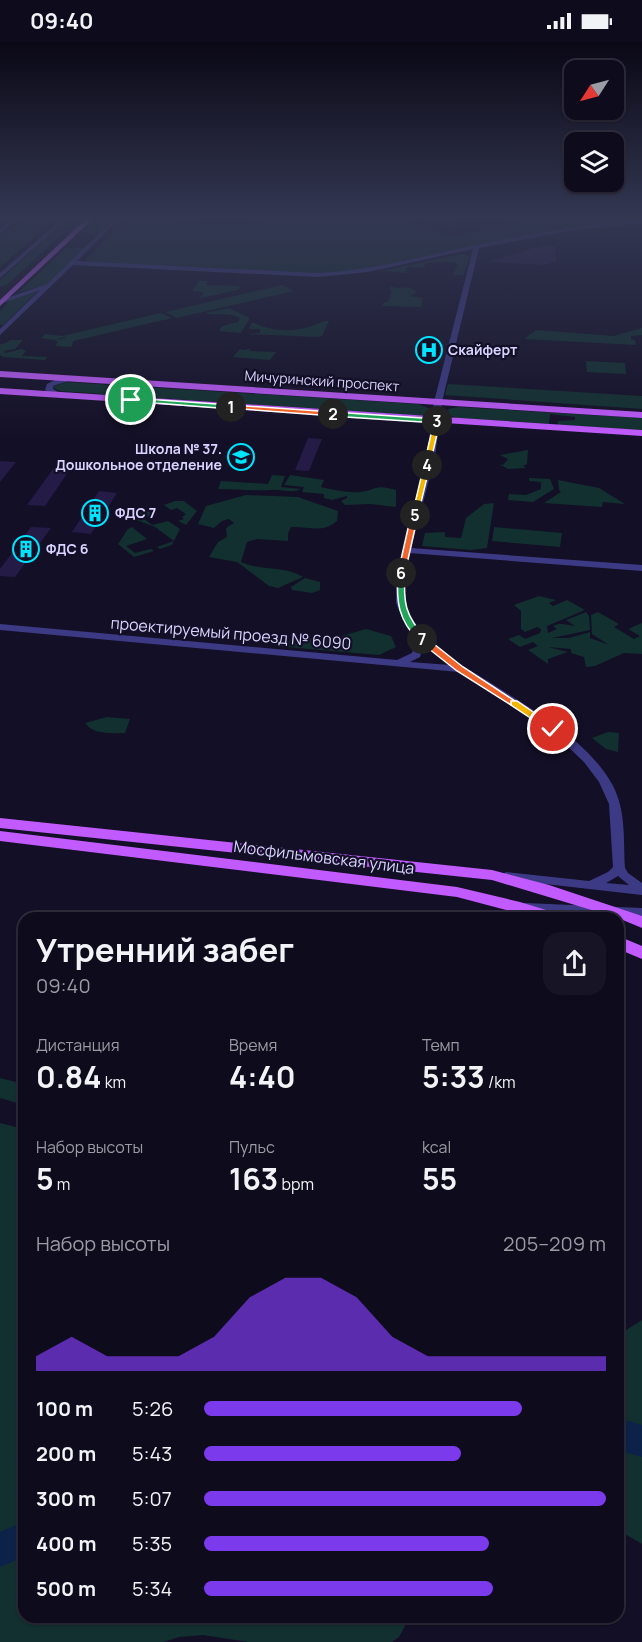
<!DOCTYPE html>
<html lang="ru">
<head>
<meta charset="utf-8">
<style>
  :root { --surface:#0e0b1c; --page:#171425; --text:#f1f3f6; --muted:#9b9ba3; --line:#2e2b3b; --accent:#7c3aed }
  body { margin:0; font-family:Manrope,sans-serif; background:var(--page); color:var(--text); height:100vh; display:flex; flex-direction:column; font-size:22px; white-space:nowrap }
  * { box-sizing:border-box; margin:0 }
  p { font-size:20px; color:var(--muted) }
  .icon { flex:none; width:33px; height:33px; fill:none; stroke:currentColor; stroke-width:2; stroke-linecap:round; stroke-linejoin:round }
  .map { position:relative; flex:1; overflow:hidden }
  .panel { position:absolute; left:18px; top:870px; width:606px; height:711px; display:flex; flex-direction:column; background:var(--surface); border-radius:18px; box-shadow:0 2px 4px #0004,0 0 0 2px var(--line) }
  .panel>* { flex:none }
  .needle { width:39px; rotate:234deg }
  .tools { position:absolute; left:564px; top:18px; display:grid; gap:12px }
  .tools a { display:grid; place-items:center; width:60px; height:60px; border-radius:12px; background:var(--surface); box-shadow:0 2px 4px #0004,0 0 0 2px var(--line); font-size:30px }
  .pin { position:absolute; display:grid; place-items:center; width:51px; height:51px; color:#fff; margin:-26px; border:3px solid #fff; border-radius:50%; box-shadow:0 2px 6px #0007 }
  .km { position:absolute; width:30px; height:30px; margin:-15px; border-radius:50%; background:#222; color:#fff; font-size:16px; line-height:30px; text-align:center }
  .round { display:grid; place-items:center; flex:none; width:63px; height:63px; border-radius:18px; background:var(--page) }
  .overview { display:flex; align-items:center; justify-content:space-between; height:102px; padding:0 18px }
  h1 { font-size:33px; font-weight:700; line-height:45px }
  .stats { display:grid; grid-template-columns:repeat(3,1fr); gap:9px; height:102px; padding:6px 18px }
  .stats div { display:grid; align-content:center }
  .stats b { font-size:30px; font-weight:700 }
  .stats small { font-size:16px; font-weight:400 }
  .stats p { font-size:16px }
  .chart { height:168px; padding:12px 18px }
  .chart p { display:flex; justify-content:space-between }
  .chart svg { width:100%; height:108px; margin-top:6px; fill:var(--accent); opacity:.7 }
  ul { padding:0 18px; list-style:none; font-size:20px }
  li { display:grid; grid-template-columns:96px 72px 1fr; align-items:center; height:45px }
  li i { height:15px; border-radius:8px; background:var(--accent) }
  .status { display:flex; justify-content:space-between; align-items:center; height:42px; padding:0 30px; background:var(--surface); direction:ltr }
  .status svg { height:16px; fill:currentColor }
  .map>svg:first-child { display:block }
  .green { fill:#12302f }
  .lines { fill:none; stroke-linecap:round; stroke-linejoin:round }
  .river { fill:#0c2248; fill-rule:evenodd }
  .building { fill:#241b47 }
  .minor { fill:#3d3a85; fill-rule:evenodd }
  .major { fill:#c25bff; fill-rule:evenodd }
  .split-1 { fill:#22a559; stroke:#fff; stroke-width:1.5 }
  .split-2 { fill:#f0652b; stroke:#fff; stroke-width:1.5 }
  .split-3 { fill:#22a559; stroke:#fff; stroke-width:1.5 }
  .split-4 { fill:#f5b400; stroke:#fff; stroke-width:1.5 }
  .split-5 { fill:#f5b400; stroke:#fff; stroke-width:1.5 }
  .split-6 { fill:#f0652b; stroke:#fff; stroke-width:1.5 }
  .split-7 { fill:#22a559; stroke:#fff; stroke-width:1.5 }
  .split-8 { fill:#f0652b; stroke:#fff; stroke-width:1.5 }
  .split-9 { fill:#f5b400; stroke:#fff; stroke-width:1.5 }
  .labels { text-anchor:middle; stroke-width:4.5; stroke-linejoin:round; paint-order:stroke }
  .far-poi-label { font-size:14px; font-weight:bold; fill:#d9d4ff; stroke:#130f26; text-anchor:start }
  .far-street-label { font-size:14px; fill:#d9d4ff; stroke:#130f26 }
  .street-label { font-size:16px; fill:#d9d4ff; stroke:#130f26 }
</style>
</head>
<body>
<div class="status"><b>09:40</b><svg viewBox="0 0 49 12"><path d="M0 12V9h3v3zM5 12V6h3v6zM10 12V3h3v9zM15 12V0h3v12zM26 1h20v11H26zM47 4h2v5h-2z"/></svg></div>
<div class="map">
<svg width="642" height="1600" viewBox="0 0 642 1600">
  <rect width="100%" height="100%" fill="#130f26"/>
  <!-- green -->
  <path class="green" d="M26,174H58L0,225V195Z
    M71,174H81L8,242L0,245V238Z
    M99,174H116L97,195L82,191Z
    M292,174H394L453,195L548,174H603L604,180L362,228L327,231L88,220L86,218L126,177L242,183Z
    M88,205L45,243L19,250L65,207Z
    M460,212L470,214L463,233H453L458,222L453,220L425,221L424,225L429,226L407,225L405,231L381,229Z
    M199,239H207V243L240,244L238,248L201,256H199L203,252L202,250L192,249Z
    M282,243L294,249L177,276L165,270Z
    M390,244C399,248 406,243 415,248L416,251L410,254L423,256L421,265L382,264L384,260H388L392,248H389Z
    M38,249L3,283H0V269L11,257Z
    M229,266L250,276L241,291L219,289L222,284L238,280L240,276C227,269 217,275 205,271Z
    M161,271L172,276L73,299L72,305L55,304L58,300L55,298L66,296L65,295L54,298L41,296L45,292L62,294Z
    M324,279H329L322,294L317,295L247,292L260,291V287H249L252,280C276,292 303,290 324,279Z
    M642,286V293L631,294V297L635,298L636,303L524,297L536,288L614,294Z
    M10,298H23L15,307L4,309L5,311L22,307L26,309L22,314L47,315L45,318L4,315L0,313V302L6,301Z
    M241,306V308L251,307L250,309L276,310L270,318L233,315Z
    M586,319L625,321L626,332L587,330Z
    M66,340L418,362L431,367L429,372L419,374L60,349L52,345Z
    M448,342L642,354V367L445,353Z
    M458,365L642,376V388L558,383V379L575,378V375L550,372L549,382L457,376L449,373L448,367Z
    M528,408L527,422L523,424L526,426L508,427L499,422L503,423L508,417L500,413Z
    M272,433L285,434L281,445L301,447C291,452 282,447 272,448C254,449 236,447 218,447L221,439L268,442Z
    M290,433L324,438L321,445C334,448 347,451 360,450C379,447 374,442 396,448V465L370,462L345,463L341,459L347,456V454L332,458L324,456V452L302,450L304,445L284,443Z
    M529,436L550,437L554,447L533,460L508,458L509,452L526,453L541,447V440L529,439Z
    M558,438L599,446L625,462L603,460L602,465L544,461L561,450L559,448Z
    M246,453L298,455L338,469L337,479C322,492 308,484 291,485L288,491V499L257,497L247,500L241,520C261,529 286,524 303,535L278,546L269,544L237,520L209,515L218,500L227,495L226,486L234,481L229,477L222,479L214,486L198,482L206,464Z
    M175,459H184L197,469L186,483L178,479L184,477L182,475L186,472L177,466L171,468L164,463Z
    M494,461L487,506L471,508L422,504L425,491L445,490V495L461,496L466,476L484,462Z
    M150,467L157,472L143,476L152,483L168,479L180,487L172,503L160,507L157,505L174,499L155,485L134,477L138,470Z
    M132,485L147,497L126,504L135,511L151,507L154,509L134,515L118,502L128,487Z
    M494,485L562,491L560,505L492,499Z
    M305,536L320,540V548L312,551L292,548L291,545Z
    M539,554L556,558L549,561L553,564L567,558L585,568L547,584L548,591L557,587L553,584C561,580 567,583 575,584L566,578L586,570L589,574L590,588L552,596H569L590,590V596L609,603L592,592L591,573L598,570L619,582L614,585L634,597L640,594L628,587L642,581V612L624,611L595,624L586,625L584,615L571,611V607L548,605L568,610L548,617V622L528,608L538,604L533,600L520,605L508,597L519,593L525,597L540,591L541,587L537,585L525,590L521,587V569L514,563Z
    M366,587L391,594L396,605L379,613L274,604L294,597L335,596Z
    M107,675L130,677L125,691C111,691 94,693 85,681Z
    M608,690L619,691L618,710L606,707L592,696Z
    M0,1036L24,1042V1063L0,1056Z
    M0,1081L24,1087V1575H410L399,1595L392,1600H248L203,1593L179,1595L164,1600H0Z
    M642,1278V1502L618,1488V1293Z"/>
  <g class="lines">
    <!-- river -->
    <path class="river" d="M618,1376L642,1383V1415L618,1408Z
      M24,1480V1515L0,1525V1490Z"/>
  </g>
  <!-- building -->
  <path class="building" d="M422,174H456V184L450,185Z
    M544,203L555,204L556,220H550L549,223L487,220Z
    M308,396L322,397L309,429L295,428Z
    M0,419L16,420L0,440Z
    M55,424L71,426L45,464L27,463Z
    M99,449L117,451L91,492L72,490Z
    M31,485L51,486L15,535L0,534V527Z"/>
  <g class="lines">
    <!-- minor -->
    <path class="minor" d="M15,174H21L0,192V187Z
      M65,174H71L0,236V231Z
      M117,174H122L77,219L318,231C363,229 405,219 448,209C512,195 577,183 642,177V181L569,189L479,206L442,360L435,415L411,506L642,523V529L409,511C405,531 401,550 408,569C421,601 458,621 486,638C529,666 581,693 609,737C627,765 623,795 625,826L628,831L642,841V853L502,837L500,834L506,830L589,839L608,830L613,825L609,762L599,740L584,720L563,700L539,682L459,630L0,588V582L397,618L412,611L414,605L411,590L403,578L396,561V534L427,415L434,360L473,207L368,230L318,235L73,223L0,293V287L40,248L3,261L1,258L47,242ZM423,603L450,623L410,620L420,615ZM618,834L629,843L606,841Z
      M59,336L71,335L74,337L53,344V347L63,353L59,355L45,348L47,342Z
      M525,861L642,866V874L521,868L519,865L521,862Z"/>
    <!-- major -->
    <path class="major" d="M89,174H96L0,264V258Z
      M0,329L642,370V376L0,335Z
      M0,346L642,388V394L0,352Z
      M0,776L492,828L549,843L642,874V886L618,876L492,838L0,786Z
      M0,789L457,845L520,860L559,872L561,876H536L457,855L0,799Z
      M618,894L642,904V917L618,907Z"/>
  </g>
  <!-- sky -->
  <linearGradient id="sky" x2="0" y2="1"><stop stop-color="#0a0815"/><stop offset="0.44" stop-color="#333752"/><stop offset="1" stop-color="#333752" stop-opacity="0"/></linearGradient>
  <rect width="642" height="398" fill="url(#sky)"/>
  <!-- split-1 -->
  <path class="split-1" d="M131,356L231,363L234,365L231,367L129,359Z"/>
  <!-- split-2 -->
  <path class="split-2" d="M231,363L333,370L336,372L333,374L229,366Z"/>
  <!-- split-3 -->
  <path class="split-3" d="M333,370L437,377L440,379L437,381L331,374Z"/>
  <!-- split-4 -->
  <path class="split-4" d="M437,377L440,379L430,423L427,425L424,423L434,379Z"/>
  <!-- split-5 -->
  <path class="split-5" d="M427,421L430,423L418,473L412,474L424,423Z"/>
  <!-- split-6 -->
  <path class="split-6" d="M415,471L418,473L405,531L401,533L398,531L411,473Z"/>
  <!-- split-7 -->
  <path class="split-7" d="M401,528L405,531C403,561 405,573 426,597L425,599H419C398,578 396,559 398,531Z"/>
  <!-- split-8 -->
  <path class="split-8" d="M419,595H425L463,625L518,661L511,663L457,629L419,599Z"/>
  <!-- split-9 -->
  <path class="split-9" d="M511,659H517L558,687L550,689L511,663Z"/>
  <!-- icons -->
  <defs>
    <symbol id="hospital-ring" viewBox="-11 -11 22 22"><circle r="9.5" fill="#130f26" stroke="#00e5ff" stroke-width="1.5"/><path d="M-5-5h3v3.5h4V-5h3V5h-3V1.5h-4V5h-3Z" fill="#00e5ff"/></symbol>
    <symbol id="school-ring" viewBox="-11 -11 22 22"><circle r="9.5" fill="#130f26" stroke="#00e5ff" stroke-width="1.5"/><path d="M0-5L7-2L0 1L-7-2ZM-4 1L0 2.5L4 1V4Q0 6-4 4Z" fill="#00e5ff"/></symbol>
    <symbol id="building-ring" viewBox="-11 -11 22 22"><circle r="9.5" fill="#130f26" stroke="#00e5ff" stroke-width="1.5"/><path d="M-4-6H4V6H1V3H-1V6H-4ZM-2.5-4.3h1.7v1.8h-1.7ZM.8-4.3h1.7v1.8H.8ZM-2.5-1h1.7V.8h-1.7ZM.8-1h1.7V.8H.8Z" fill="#00e5ff"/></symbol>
  </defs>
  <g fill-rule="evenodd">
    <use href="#hospital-ring" x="414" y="293" width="30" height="30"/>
    <use href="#school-ring" x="226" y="400" width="30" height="30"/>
    <use href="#building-ring" x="80" y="456" width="30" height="30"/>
    <use href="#building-ring" x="11" y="492" width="30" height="30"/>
  </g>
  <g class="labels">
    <!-- far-poi labels -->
    <g class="far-poi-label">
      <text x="448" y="313">Скайферт</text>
      <text x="222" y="412" text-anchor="end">Школа № 37.<tspan x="222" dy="16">Дошкольное отделение</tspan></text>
      <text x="115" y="476">ФДС 7</text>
      <text x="46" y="512">ФДС 6</text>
    </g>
    <!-- far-street labels -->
    <g class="far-street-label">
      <text transform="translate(322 339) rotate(4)" y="5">Мичуринский проспект</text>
    </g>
    <!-- street labels -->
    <g class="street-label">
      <text transform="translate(231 591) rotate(5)" y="6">проектируемый проезд № 6090</text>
      <text transform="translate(324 815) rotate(7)" y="6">Мосфильмовская улица</text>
    </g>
  </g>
</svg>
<div class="tools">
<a><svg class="needle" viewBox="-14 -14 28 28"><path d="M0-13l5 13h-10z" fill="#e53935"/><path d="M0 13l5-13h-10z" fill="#9b9ba3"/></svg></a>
<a><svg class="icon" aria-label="layers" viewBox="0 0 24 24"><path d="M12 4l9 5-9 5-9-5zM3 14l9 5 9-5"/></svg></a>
</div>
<div class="pin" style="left:131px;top:358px;background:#1e9e55"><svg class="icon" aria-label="arrive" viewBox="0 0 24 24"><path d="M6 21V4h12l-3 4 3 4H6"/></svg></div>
<div class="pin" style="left:553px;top:687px;background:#d93025"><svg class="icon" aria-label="check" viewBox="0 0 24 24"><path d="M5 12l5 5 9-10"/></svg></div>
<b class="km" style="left:231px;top:365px">1</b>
<b class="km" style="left:333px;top:372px">2</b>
<b class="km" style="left:437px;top:379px">3</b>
<b class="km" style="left:427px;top:423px">4</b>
<b class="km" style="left:415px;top:473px">5</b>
<b class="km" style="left:401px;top:531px">6</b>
<b class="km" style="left:422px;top:597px">7</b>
<section class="panel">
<div class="overview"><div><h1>Утренний забег</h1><p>09:40</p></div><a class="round"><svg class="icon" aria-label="share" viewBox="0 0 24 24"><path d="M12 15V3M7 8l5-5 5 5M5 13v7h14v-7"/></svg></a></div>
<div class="stats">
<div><p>Дистанция</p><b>0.84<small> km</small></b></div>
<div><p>Время</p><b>4:40</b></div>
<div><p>Темп</p><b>5:33<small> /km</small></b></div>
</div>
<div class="stats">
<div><p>Набор высоты</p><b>5<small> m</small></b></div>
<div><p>Пульс</p><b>163<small> bpm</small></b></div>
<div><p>kcal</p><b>55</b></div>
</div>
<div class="chart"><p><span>Набор высоты</span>205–209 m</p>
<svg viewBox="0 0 160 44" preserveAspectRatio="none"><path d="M0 44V38L10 30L20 38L30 38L40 38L50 30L60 14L70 6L80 6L90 14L100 30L110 38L120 38L130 38L140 38L150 38L160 38V44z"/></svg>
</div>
<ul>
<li><b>100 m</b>5:26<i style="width:79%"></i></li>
<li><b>200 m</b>5:43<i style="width:64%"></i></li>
<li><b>300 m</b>5:07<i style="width:100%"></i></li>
<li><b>400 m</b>5:35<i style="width:71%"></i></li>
<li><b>500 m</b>5:34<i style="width:72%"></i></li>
</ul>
</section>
</div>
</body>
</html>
